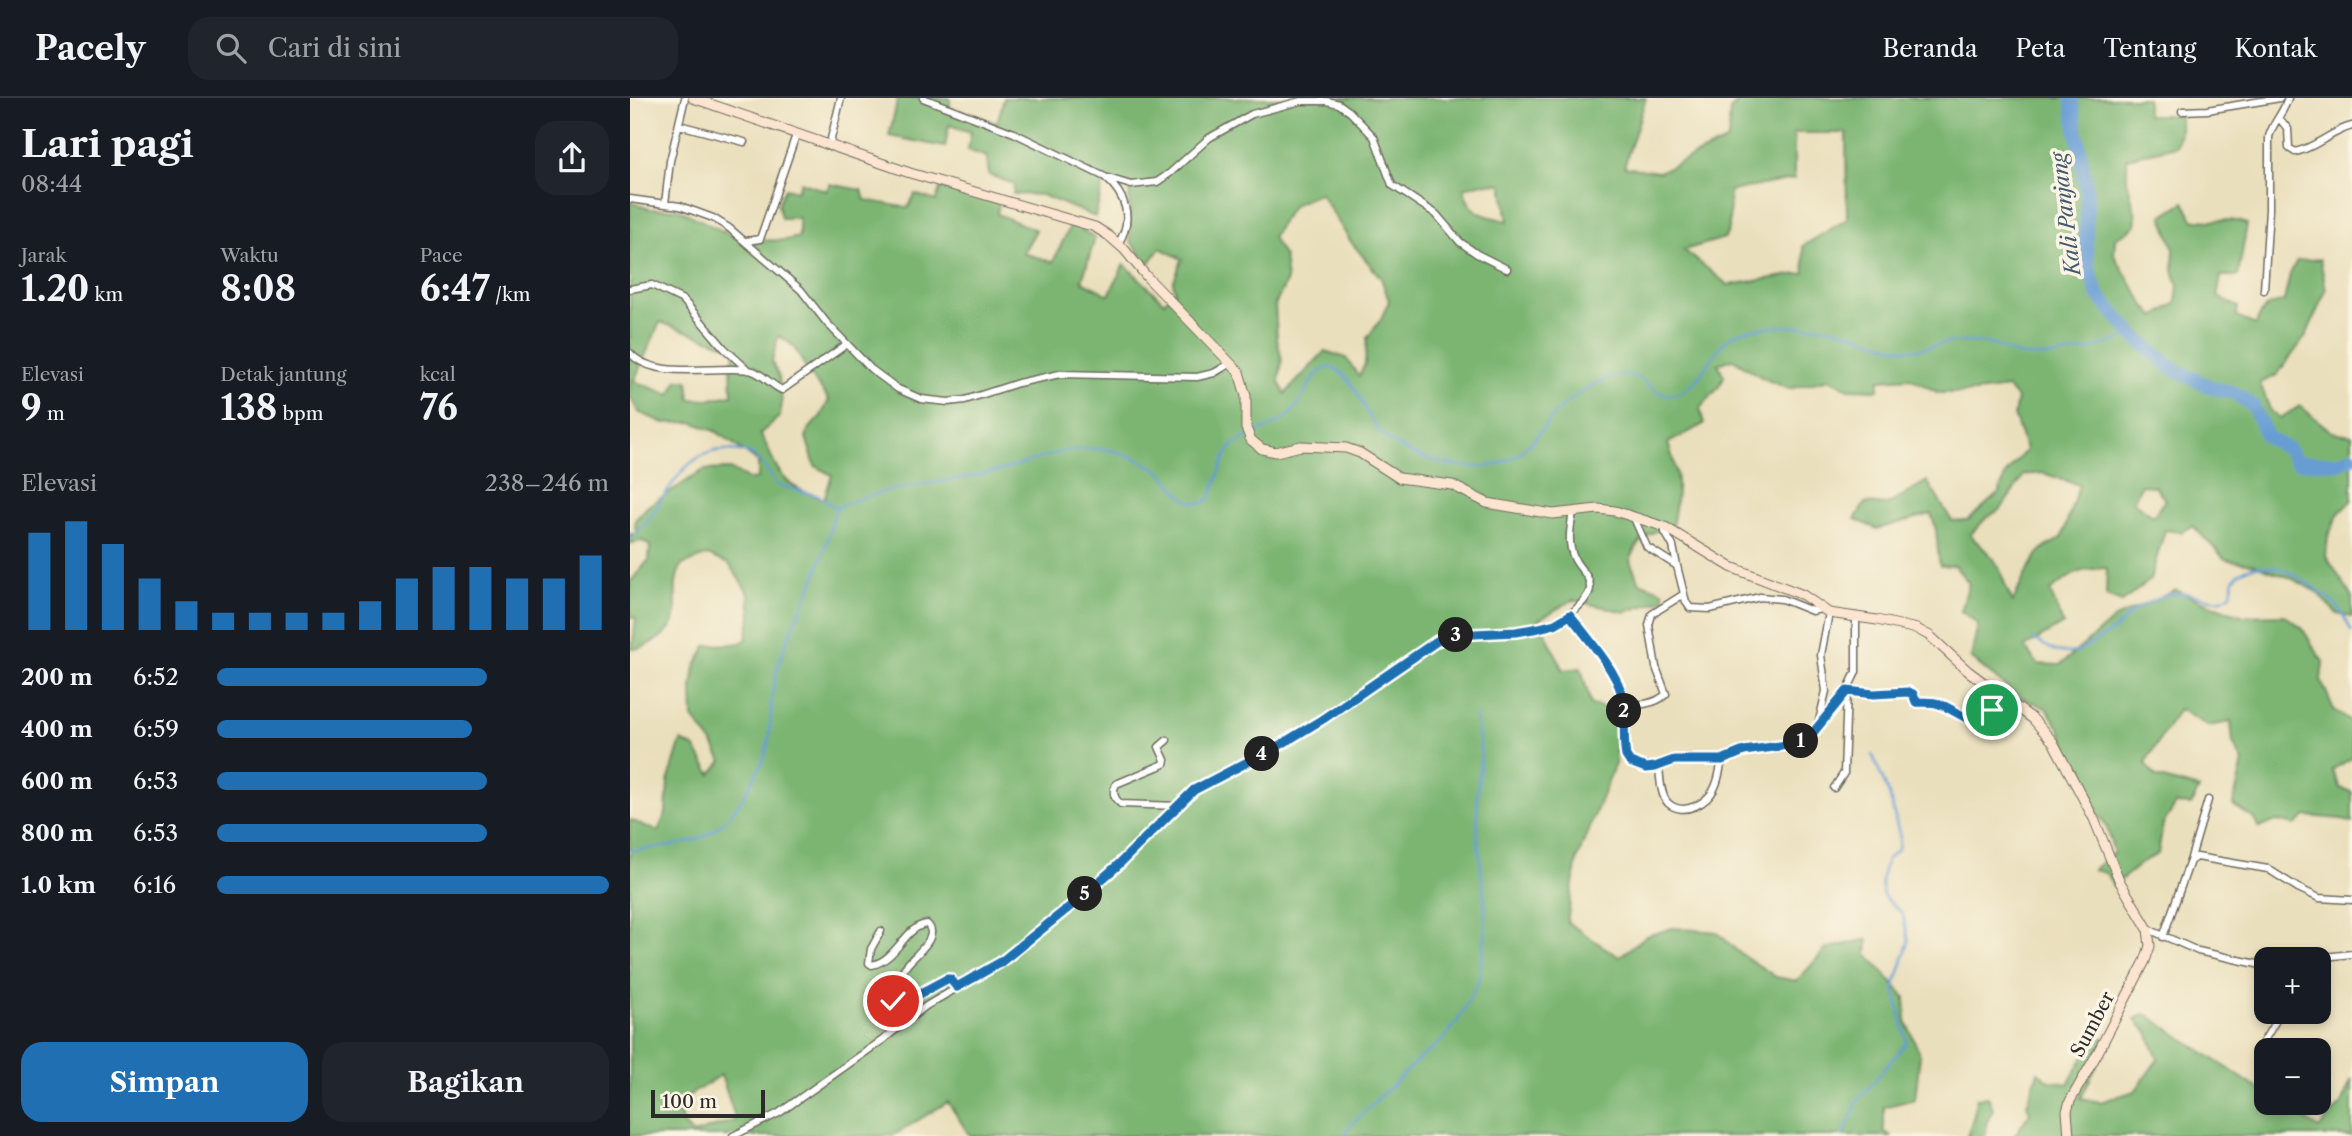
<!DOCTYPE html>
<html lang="id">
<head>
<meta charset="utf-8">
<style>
  :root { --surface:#171b24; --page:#20242c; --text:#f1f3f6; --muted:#9ea1a6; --line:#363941; --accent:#1f6fb2 }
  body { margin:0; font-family:"Libre Caslon Text",serif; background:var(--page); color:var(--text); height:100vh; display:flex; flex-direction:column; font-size:26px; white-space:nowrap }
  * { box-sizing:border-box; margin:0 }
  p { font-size:23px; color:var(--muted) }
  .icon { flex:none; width:38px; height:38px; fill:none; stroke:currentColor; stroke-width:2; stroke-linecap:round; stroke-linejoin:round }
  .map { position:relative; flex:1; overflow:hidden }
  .drawer { display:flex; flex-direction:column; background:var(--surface); width:630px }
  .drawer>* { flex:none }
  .tools { position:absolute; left:1624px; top:849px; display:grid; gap:14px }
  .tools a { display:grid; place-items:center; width:77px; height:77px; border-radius:14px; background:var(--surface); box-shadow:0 4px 10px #0003; font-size:35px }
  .scale { position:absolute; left:21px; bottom:18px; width:114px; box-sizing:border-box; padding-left:7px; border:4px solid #2b2b2b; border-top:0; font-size:19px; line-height:24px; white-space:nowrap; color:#2b2b2b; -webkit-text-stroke:5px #fcf5e5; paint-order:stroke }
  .pin { position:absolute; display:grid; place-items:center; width:60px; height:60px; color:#fff; margin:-30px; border:4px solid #fff; border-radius:50%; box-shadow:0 2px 7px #0007 }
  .km { position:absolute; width:35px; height:35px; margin:-18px; border-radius:50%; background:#222; color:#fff; font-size:19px; line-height:35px; text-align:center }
  .round { display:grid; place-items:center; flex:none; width:74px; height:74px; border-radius:21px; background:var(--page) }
  .head { display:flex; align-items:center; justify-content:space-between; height:119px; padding:0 21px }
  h1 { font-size:38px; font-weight:700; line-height:52px }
  .metrics { display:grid; grid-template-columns:repeat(3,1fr); gap:10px; height:119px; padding:7px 21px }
  .metrics div { display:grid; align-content:center }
  .metrics b { font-size:35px; font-weight:700 }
  .metrics small { font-size:19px; font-weight:400 }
  .metrics p { font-size:19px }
  .chart { height:196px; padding:14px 21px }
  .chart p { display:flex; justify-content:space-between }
  .chart svg { width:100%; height:126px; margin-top:7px; stroke:var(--accent); stroke-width:6 }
  .cta { display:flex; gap:14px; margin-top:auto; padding:14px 21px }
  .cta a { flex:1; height:80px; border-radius:21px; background:var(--accent); color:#fff; font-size:28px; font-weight:700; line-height:80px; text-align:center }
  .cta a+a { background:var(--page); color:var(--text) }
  ul { padding:0 21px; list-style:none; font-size:23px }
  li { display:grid; grid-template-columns:112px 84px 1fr; align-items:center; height:52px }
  li i { height:18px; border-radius:9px; background:var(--accent) }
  header { display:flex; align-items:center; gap:42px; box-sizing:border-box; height:98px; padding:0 35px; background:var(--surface); border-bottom:2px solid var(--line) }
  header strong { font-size:33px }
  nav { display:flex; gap:38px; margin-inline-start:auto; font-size:24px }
  .search { width:490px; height:63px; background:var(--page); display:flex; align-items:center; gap:18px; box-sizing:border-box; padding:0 24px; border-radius:21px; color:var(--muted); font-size:26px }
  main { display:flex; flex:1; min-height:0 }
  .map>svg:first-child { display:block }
  .forest { fill:#7bb572; stroke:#53704e; stroke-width:2; fill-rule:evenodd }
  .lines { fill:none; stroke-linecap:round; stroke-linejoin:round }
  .stream { stroke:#689dd4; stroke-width:2.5 }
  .river { stroke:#689dd4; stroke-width:14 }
  .street-casing { stroke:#6e6a5e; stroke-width:9 }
  .secondary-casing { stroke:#6e6a5e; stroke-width:11 }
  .street { stroke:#fff; stroke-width:6 }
  .secondary { stroke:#fce5d0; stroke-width:9 }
  .route-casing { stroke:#fff; stroke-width:14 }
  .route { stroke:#1f6fb2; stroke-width:9 }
  .labels { text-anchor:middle; stroke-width:7; stroke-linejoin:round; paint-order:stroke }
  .street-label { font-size:19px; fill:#2b2b2b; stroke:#fcf5e5 }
  .water-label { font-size:21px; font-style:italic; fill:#43596f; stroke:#fcf5e5 }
</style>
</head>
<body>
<header>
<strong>Pacely</strong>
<div class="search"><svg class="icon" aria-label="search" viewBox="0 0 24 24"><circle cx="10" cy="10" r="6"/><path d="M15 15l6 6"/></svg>Cari di sini</div>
<nav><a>Beranda</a><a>Peta</a><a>Tentang</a><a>Kontak</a></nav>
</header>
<main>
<section class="drawer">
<div class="head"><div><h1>Lari pagi</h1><p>08:44</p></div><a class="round"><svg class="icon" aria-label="share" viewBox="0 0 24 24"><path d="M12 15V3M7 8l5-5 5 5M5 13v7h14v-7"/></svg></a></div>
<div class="metrics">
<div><p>Jarak</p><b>1.20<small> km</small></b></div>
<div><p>Waktu</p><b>8:08</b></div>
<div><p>Pace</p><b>6:47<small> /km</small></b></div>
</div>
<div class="metrics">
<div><p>Elevasi</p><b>9<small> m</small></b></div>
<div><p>Detak jantung</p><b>138<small> bpm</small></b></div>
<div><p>kcal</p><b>76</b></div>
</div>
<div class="chart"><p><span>Elevasi</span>238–246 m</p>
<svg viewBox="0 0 160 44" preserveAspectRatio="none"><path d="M5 44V10M15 44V6M25 44V14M35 44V26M45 44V34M55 44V38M65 44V38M75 44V38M85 44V38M95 44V34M105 44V26M115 44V22M125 44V22M135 44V26M145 44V26M155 44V18"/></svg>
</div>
<ul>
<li><b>200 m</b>6:52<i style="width:69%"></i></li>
<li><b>400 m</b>6:59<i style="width:65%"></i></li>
<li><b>600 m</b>6:53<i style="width:69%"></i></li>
<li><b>800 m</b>6:53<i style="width:69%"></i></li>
<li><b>1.0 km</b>6:16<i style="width:100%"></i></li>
</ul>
<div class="cta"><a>Simpan</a><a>Bagikan</a></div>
</section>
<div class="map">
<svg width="1722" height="1038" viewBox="0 0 1722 1038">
  <rect width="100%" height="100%" fill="#fcf5e5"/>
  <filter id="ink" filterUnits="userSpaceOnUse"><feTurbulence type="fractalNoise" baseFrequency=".0143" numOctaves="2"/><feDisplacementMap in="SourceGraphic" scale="14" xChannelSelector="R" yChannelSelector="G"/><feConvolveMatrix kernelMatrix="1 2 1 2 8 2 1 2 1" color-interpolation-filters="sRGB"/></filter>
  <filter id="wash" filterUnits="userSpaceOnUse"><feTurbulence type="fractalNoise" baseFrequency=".00686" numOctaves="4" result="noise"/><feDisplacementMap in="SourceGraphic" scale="28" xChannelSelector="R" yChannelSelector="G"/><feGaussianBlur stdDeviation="1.57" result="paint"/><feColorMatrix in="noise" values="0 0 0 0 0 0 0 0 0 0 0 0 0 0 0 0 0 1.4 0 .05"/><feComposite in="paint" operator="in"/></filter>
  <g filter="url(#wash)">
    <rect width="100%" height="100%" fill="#eadfbc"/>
    <!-- forest -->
    <path class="forest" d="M268,0H320V10L367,25L374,0H1016L994,69L1029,74L1098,42L1100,12L1112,0H1517V17H1550V34L1546,48L1497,60V82L1506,118L1505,128L1485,141L1484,157L1515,208L1525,219L1546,205L1548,187L1543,172L1544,151L1532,118L1554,104L1563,121C1581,126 1601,118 1617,126L1608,178H1591L1587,198L1608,209L1606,219L1626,227C1631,210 1637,207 1654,203L1660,176L1667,163L1690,161L1696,192L1676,238L1647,277L1630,285L1641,314L1650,320L1670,308L1702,334L1722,337V402L1709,415L1698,438L1696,458L1722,499V519L1707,516L1687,494L1661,480L1622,466L1595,461L1563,428L1551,434L1535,432L1520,482L1492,504L1476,498L1477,470C1449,471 1443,475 1420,493L1433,526L1395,549L1407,566L1430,567L1485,520L1546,492L1586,509L1614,518L1654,517L1672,530L1693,564L1691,582L1704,612L1722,624V660L1702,672L1710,690L1722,694V725L1711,721L1676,718L1665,727L1646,723L1629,730L1623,720L1603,707L1613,664L1603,645L1601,624L1578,628L1549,611L1515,665L1526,679L1569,691L1561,707L1546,706L1533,726L1528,756L1514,763L1483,788L1476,775L1463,772L1484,754L1477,730L1461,703L1430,631L1416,610L1386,597L1341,560L1348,526L1331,513L1339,485L1324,467L1310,468C1306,450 1309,432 1301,416L1247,431L1225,421L1235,405L1257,407L1297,383L1322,423L1338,422L1369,395L1376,376L1396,352L1384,317L1387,300L1378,290L1346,294L1309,295L1280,280L1249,282L1248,292L1219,291L1199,281L1159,291L1133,280L1103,261L1088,266L1094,278L1090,288L1070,310L1074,326L1038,345C1050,380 1049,392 1042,428C1020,433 1007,441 1000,463L1009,484L1033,493L1035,501L995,514L943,502L909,521L933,572L951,570L961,607L985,612L986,663L947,761L937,824L989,859L1016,838L1043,830L1087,834L1107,853L1146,879L1167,883L1196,851L1238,841L1237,856L1275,899L1276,923L1290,957L1285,1001L1254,1009V1033L1261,1038H340L318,1004L262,1038H0V722L28,733L36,715L38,684L51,643L64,649L81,676L92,663L83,646L63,620L62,589L65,569L76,548C90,545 104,549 116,542L121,517L119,496L99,466L78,457L52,467C35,496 61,520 28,541C19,546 12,551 2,551L6,520L0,519V484L19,462L20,448L13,443L0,445V436H6L5,422L18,408L74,372L100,371L119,382L128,380V364L87,334L62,324L34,325L8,314L0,298V104L20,111H48L112,143L156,142L169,139V120H151L148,106L155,90L167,93L171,84L196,93L200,86L232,92L235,102L278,110L285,96L306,103L310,90L369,105L367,116L406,132L393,155L423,164L441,126L465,140L452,183L479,197L494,166L534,204L545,193L543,185L552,161L530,150L519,166L500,143L499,89L474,83L465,119L412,97L383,96L384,86L359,77L357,59L338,52L341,34L319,27L315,49L259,38ZM1164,35H1216L1217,121L1173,148L1175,175L1098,187L1054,152L1095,140L1099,131L1100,93L1164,81ZM853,85L872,86L878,123C855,118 838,116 834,90ZM690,95L721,144L751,180L759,203L751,221L737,240L735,266L729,278L716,260L695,253L655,296L649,283L652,262L647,241L645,207L657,182L654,159L642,139L663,107ZM30,224L107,251L101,265L102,297L77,302L60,301L58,282H48L40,297L4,283ZM148,238C165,245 167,255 176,270C182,281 192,291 199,302L191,318L179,331L176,339L185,368L202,377L194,401C172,394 155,387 145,366C139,355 137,346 130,336L150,318L152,305L149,279L142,264ZM1413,375L1449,387L1432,439C1426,445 1418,446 1412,452C1401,461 1389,490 1383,504C1377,494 1374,483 1370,472C1364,458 1350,448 1340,437L1356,420L1371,411L1394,377ZM1511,387L1525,388L1535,402L1523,418L1503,404ZM91,977L106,1022L63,1036L52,1025L49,1004Z
      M1516,916L1636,996V1004L1650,1005L1689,1031L1711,1006L1722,981V1038H1384L1400,1015L1397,1006L1408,974L1420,983L1438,986L1466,938L1479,942L1451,1000L1470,1004L1505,993L1528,961L1518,935L1505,921Z
      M1358,999L1363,1011L1356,1026V1038H1337L1344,1017L1346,1000Z"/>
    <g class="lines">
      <!-- stream -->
      <path class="stream" d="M0,441C6,435 13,429 19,421C39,392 56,352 97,352C127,352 131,363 147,387L189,398L206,410
        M1403,541L1425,553L1439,555L1447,554L1483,533L1505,512L1535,497L1555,495L1585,502L1592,501L1601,496C1602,491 1602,485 1605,480C1614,465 1641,467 1655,472C1666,476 1696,498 1705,506C1713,514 1717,525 1722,534
        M0,753C60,745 87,748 119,689C127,675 135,662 138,646C142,623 140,599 146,576C155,542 172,510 186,477C194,455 200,433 206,410C256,386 321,386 375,371C409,362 443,345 479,352C494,355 514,363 528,372C542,381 552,411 575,404C585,401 589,363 600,351C617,333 647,332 664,312C675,300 684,267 702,270C723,274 736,320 751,335C777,361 838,376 872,365C896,357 911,331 927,314C935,305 947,297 957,291C971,283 991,271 1007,279C1021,286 1028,301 1046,296C1074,288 1080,250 1104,237C1114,231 1129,230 1141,229C1161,228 1181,227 1201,230C1226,234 1249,247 1274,251C1288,253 1297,249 1311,246C1320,243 1331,244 1341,244C1348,245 1357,245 1364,247C1371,249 1377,254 1384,256C1417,264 1473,251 1502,236
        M714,1038L722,1026L789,961L811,944L829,921L849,882L855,840V807L848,743L847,698L851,656L845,616
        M1213,1038L1229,1001L1277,944L1264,890L1279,843L1272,815L1253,798L1251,783L1257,761L1268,751L1270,740L1259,696L1242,656"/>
      <!-- river -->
      <path class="river" d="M1441,0L1457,94L1456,147L1459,172L1468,197L1502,236L1542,270L1583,290L1605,295L1623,308L1637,339L1658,351L1667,364L1708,365L1722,359"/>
    </g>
  </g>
  <g filter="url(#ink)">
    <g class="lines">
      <defs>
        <path id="street" d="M293,0L384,35L475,79C496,97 504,121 488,146
          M1552,13L1577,12L1650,0
          M1649,20L1658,31L1659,50L1665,54C1686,50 1701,33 1722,28
          M49,27L114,44
          M199,49L211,0
          M475,79L501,87L527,84L540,75L579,40L622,16L671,3H697L709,6L720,14L744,39L762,87L806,116L830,144L847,156L877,171
          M0,101L50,108L83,120L99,130L171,192L196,224L241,271L268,291L291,301L318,304L335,302L388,285L430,276L567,279L584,275L601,265
          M35,106L40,63L55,0
          M116,143L130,141L166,37
          M0,191L22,187L53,202L94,250L118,272
          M1634,192L1639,111V39C1642,25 1654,15 1658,0
          M0,255C25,283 85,267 119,272C132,274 140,287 152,292L217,246
          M1003,418L1017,449L1047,468L1056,504L1060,510L1080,511L1130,499L1152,501L1182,513L1191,511
          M1035,429V434L1043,448L1047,468
          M940,517C956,537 986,573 992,597C997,617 992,638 996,658L999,663L1006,667L1025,669L1044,662H1092L1114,653L1155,648L1173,642L1182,636L1217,593L1226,574V518
          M994,607C1008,607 1025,607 1036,596L1026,569L1019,527L1022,516L1054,496
          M1188,627L1196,593L1191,557L1199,515
          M537,642L529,649L535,662L534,666L486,686C482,694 484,701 491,706L548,708
          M1029,667C1030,678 1030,697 1038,705C1053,719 1079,705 1085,689C1089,681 1090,671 1092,662
          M1204,690L1214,675L1217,593L1244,595L1278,594L1283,596L1286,604C1293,605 1302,603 1309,606C1325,611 1337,626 1356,621L1371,598
          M1560,763L1578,702
          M1518,831L1568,853L1636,868
          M251,833L241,851L239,865L242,867C267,862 275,828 297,826C311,839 285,856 277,867C270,875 261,893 263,903L267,905C287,903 300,882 321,881L327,889
          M1533,839L1560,763L1567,759L1638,771L1668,790L1689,800L1722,802
          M1675,861L1722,856
          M1632,946L1651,914
          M103,1038L149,1015L254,941L296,908L371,864L487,768L559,697L586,679L650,647L693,621L813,540C825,535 839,537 851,536C884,535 924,534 948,509C953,504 959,498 960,491C961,478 950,472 945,462C937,447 940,431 943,414"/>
        <path id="secondary" d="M63,0L280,75L465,129L479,138L494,151L517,179L609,274L616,298V330L621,342L632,351L646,354L671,348L716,350L730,355L769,380L822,387L857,405L923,416L968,411L985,413L1035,429L1101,469L1173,497L1199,515L1247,522L1287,531L1300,538L1338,573L1403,621L1423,644L1464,721L1490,784L1518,831L1520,848L1515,863L1467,956L1440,1003L1437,1013L1439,1038"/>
      </defs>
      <!-- street casing -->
      <use href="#street" class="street-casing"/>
      <!-- secondary casing -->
      <use href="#secondary" class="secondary-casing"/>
      <!-- street -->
      <use href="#street" class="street"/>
      <!-- secondary -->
      <use href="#secondary" class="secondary"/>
    </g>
  </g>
  <g class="lines" filter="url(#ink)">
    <defs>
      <path id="route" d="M263,903L267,905L274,904L317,881H320L327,889L371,864L448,802L487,768L564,692L650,647L693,621L807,543L824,537L886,534L909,530L925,526L940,517C956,538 986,572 992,597C997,617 992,638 996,658L1000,664L1016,670L1025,669L1044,662H1092L1114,653L1164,646L1182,636L1217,593L1244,596L1278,594L1283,596L1286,604C1293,605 1302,603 1309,606C1325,611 1337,626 1356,621L1362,612"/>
    </defs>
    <!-- route casing -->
    <use href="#route" class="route-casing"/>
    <!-- route -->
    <use href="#route" class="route"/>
  </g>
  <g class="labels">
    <!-- street labels -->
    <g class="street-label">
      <text transform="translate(1462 926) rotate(-62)" y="7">Sumber</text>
    </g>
    <!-- water labels -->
    <g class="water-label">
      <text transform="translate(1436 116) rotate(-97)" y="7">Kali Panjang</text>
    </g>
  </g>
</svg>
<div class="tools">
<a>+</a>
<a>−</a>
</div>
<div class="scale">100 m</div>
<div class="pin" style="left:1362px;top:612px;background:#1e9e55"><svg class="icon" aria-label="arrive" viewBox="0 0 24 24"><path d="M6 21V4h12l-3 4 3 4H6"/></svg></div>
<div class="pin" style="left:263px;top:903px;background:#d93025"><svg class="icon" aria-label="check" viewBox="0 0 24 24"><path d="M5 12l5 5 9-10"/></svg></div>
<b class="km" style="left:1171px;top:643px">1</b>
<b class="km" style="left:994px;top:613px">2</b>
<b class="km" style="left:826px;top:537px">3</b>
<b class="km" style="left:632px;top:656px">4</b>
<b class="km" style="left:455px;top:796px">5</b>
</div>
</main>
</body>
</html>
